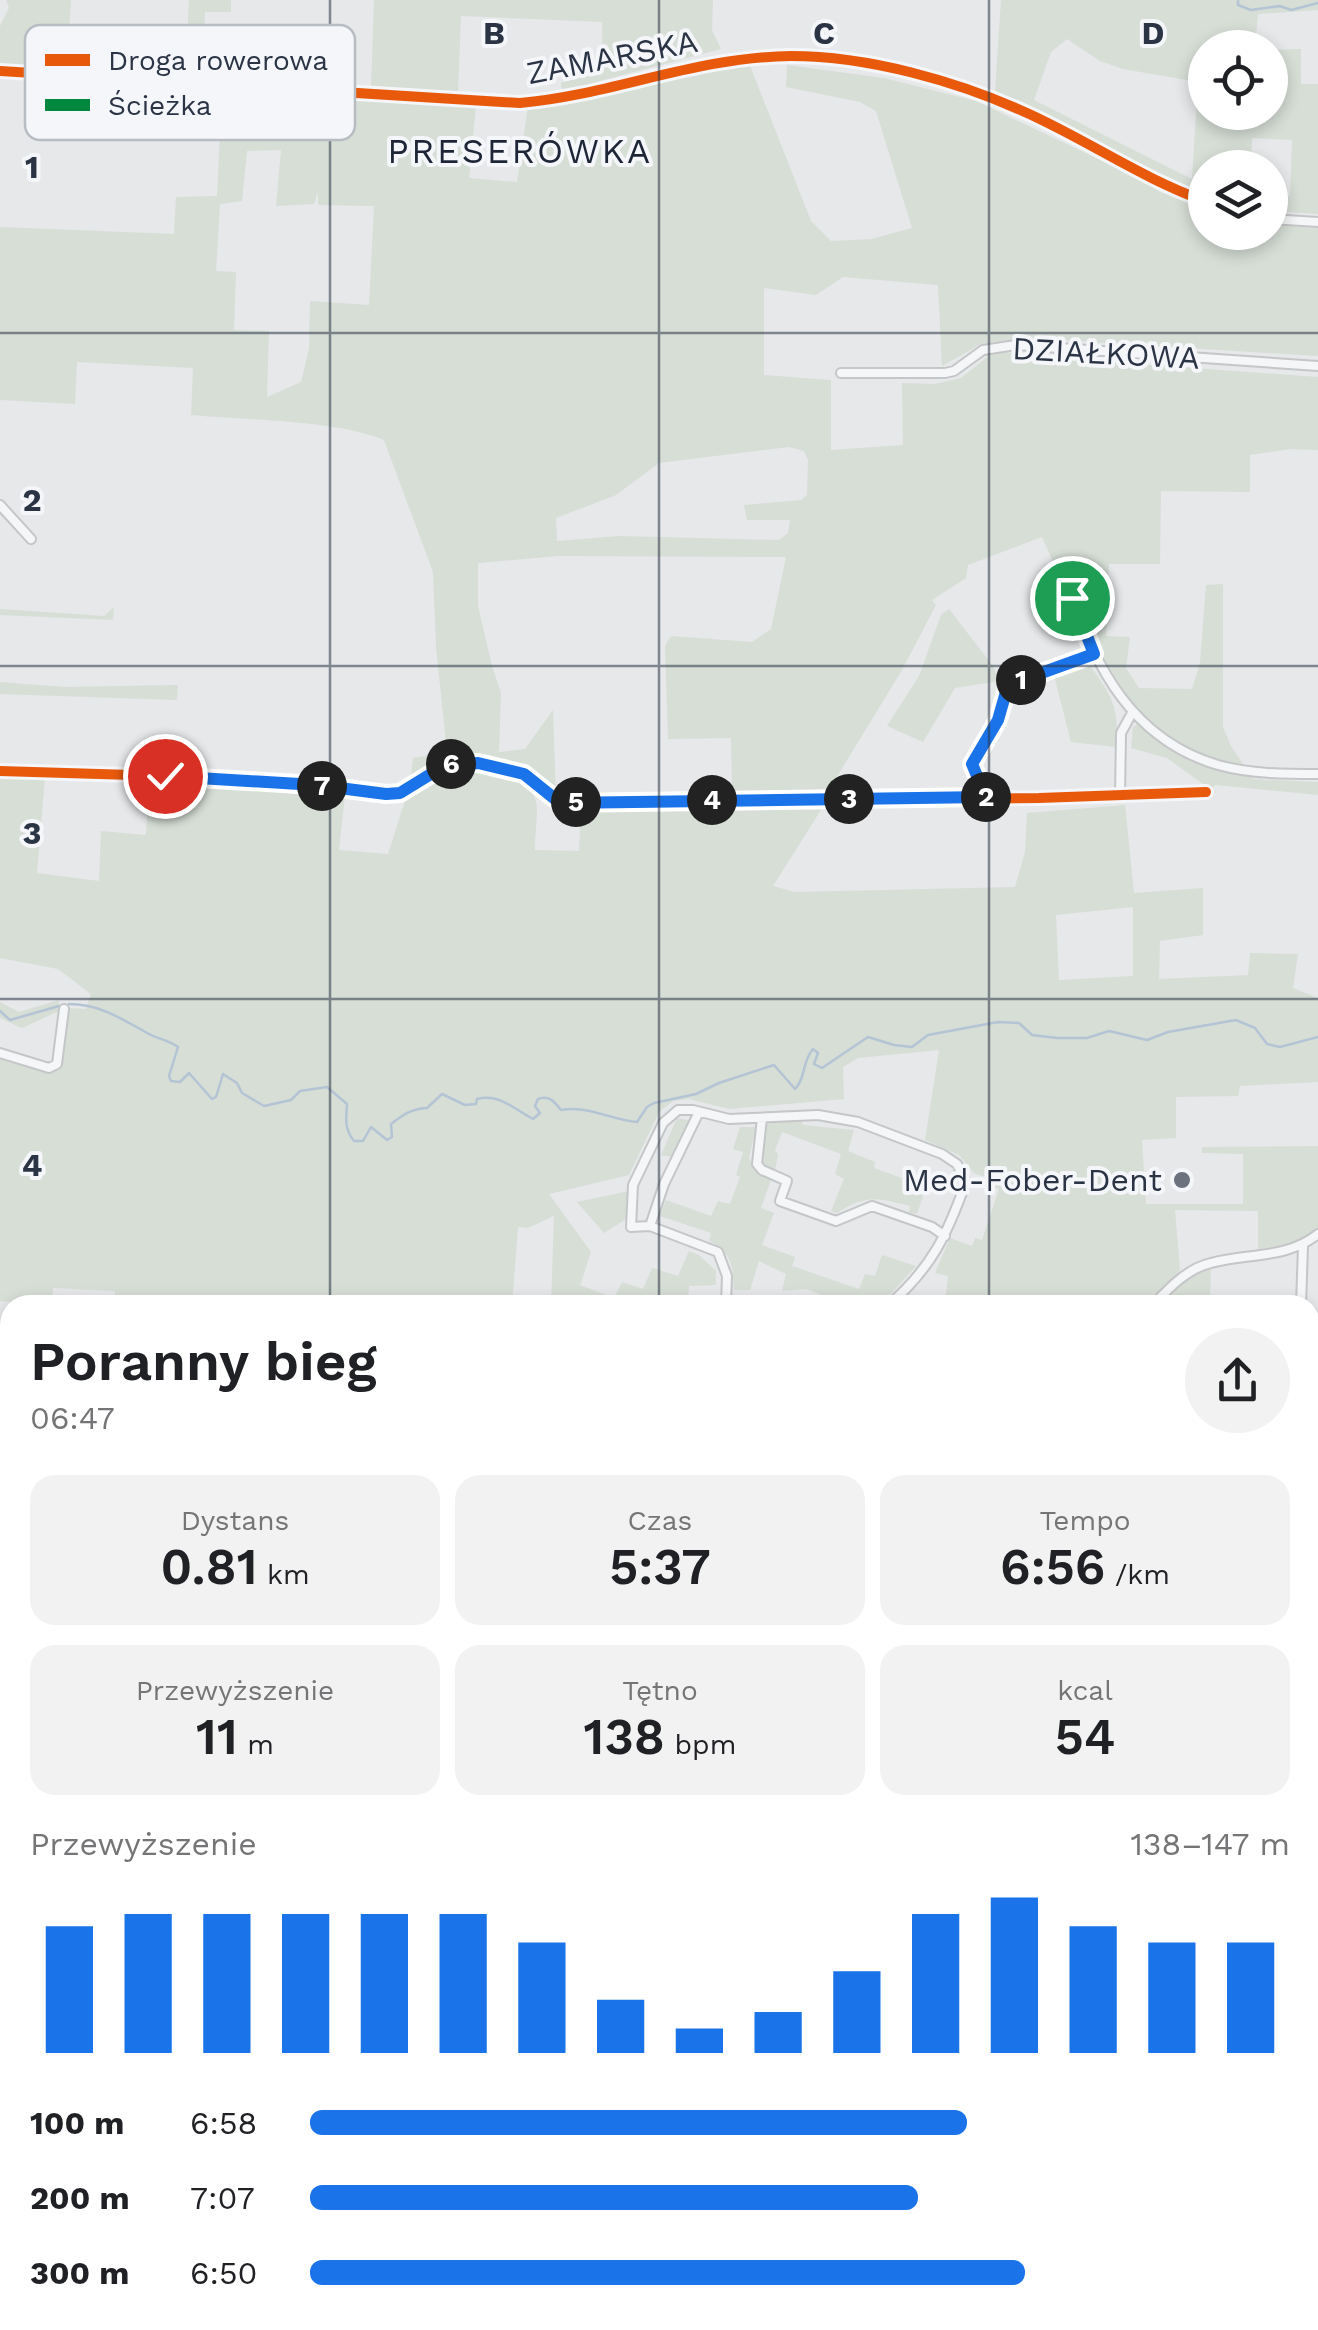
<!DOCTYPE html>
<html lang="pl">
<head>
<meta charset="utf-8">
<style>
  :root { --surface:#fff; --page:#f2f2f2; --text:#202124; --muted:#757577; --accent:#1a73e8 }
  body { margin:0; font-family:"Work Sans",sans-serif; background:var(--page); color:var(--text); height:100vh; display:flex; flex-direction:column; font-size:38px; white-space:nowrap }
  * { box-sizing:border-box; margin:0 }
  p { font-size:32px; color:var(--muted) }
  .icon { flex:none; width:55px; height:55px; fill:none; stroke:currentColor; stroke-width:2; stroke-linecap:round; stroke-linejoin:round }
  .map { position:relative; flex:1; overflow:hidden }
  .side { position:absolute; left:0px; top:1295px; width:1320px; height:1035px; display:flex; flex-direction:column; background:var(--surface); border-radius:30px 30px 0 0; box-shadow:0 5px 15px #0003 }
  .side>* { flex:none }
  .buttons { position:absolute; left:1188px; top:30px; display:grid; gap:20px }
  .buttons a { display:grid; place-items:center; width:100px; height:100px; border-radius:50%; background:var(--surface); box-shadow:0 5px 15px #0003; font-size:50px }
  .pin { position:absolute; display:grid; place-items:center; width:85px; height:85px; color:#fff; margin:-42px; border:5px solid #fff; border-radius:50%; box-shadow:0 2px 10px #0007 }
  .km { position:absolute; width:50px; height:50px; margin:-25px; border-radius:50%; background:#222; color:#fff; font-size:28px; line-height:50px; text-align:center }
  .round { display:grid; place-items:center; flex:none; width:105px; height:105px; border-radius:52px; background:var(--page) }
  .head { display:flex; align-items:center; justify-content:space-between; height:170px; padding:0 30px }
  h1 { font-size:55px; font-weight:600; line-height:75px }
  .stats { display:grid; grid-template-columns:repeat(3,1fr); gap:15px; height:170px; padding:10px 30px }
  .stats div { display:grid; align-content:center; border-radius:25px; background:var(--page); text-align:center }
  .stats b { font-size:50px; font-weight:600 }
  .stats small { font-size:28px; font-weight:400 }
  .stats p { font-size:28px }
  .chart { height:280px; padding:20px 30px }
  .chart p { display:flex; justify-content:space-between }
  .chart svg { width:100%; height:180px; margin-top:10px; stroke:var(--accent); stroke-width:6 }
  ul { padding:0 30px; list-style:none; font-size:32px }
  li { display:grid; grid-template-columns:160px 120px 1fr; align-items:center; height:75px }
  li i { height:25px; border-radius:12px; background:var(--accent) }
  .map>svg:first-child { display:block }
  .green { fill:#d6ded6; fill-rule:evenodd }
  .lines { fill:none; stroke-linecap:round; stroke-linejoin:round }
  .stream { stroke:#b4c4d5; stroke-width:2.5 }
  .pedestrian-casing { stroke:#c4c6c8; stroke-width:11 }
  .minor-casing { stroke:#c4c6c8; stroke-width:12 }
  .tertiary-casing { stroke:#c4c6c8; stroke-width:15 }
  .pedestrian { stroke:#f5f6f7; stroke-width:6 }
  .minor { stroke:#f5f6f7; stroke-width:8 }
  .tertiary { stroke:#f5f6f7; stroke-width:10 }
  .quiet { stroke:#00873e; stroke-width:8; stroke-dasharray:15 8; stroke-linecap:butt }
  .cycleway-casing { stroke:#f4f6f9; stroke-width:16 }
  .cycleway { stroke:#e8590c; stroke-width:10 }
  .route-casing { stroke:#fff; stroke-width:20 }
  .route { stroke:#1a73e8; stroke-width:12 }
  .grid { fill:none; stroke:#2b3445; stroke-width:2.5; stroke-opacity:0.55 }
  .poi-dot { fill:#6c737f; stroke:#f4f6f9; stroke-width:4 }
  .labels { text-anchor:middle; stroke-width:8; stroke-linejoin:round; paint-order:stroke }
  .street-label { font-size:32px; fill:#2b3445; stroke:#f4f6f9 }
  .poi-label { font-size:32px; fill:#2b3445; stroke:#f4f6f9; text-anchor:end }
  .neighbourhood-label { font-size:35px; letter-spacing:2.5px; fill:#1d2536; stroke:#f4f6f9 }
  .key { fill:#f4f6f9; stroke:#b8bcc3; stroke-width:2.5 }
  .key-label { font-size:28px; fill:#2b3445 }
  .grid-label { font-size:32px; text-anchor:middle; font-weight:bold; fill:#2b3445; stroke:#f4f6f9; stroke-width:8; stroke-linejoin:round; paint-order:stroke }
</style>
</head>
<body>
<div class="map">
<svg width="1318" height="2330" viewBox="0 0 1318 2330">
  <rect width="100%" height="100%" fill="#e6e8ea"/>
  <!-- green -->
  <path class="green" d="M6,0H71L67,70L0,65V26L9,8Z
    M189,0H231V12H205L202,77L185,76Z
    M374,0H713L712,30L721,49L562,91L561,83C600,69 604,63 602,22L461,16L458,92L371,87Z
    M1001,0H1318V10L1258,14L1255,47L1205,48V112H1270V50L1301,49V84H1318V214L1270,211V195L1290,196L1292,140L1252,138L1251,167L1205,168V196L1169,181L995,92ZM1067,39L1100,61L1123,69L1198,82L1192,179L1034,100L1051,52Z
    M749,63L811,221L831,241L871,239L912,228L876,111L860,102L786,87L787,65L884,78L976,101L1132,175L1160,192L1205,209V232H1270V225L1318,228V356L1025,338L981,344L942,366L938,285L843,277L816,295L764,288V375L831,380V450L903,445L902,383L935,384L961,378L991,354L1018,352L1042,357L1318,377V450L1291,449L1250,455V492L1161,491L1160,564H1109L1106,636L1130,637L1126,668L1139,688L1192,689L1200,663L1206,585L1223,584V727L1231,746L1253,779L1318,782V795L1215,785L1210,789L1167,758L1131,748L1133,727L1147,718C1104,675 1085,617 1063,561L1054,564L1042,537L968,565L966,578L932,600L936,605L902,670L827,793L732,795L731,738L668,739L665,646L671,636L752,642L771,629L786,557L558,556L478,563V606L492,666L501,693L499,752L525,749L553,710L556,799C494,759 482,747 411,777L413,758L447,752L436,647L433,572L384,440C337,420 244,420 191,415L193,368L77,362L75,404L0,400V227L174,234L176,197L217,196L222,89L476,105L469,178L517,182L528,107L560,104L673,75ZM281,150L276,206L314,204L318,191V205L374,206L369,305L310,301L309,349L301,382L267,397L269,331L234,330L236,272L216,271L220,204L242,201L247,151ZM789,447L804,451L808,460L807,495L801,500L744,505L747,520H790L788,533L779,540L619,536L557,541L556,518L616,495L659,463Z
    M114,607L113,620L0,615V609L104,616Z
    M949,609L993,666L1000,681L955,688L923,742L887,726L919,676L941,615Z
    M1086,660C1110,694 1120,704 1116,747L1071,742L1053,671Z
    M0,682L64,687L178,685L177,700L0,694Z
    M457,770C479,770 529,773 536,801C539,814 534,836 535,850L579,851L581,808L778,806L826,802L773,886L795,892L1015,887L1025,852L1027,813L1125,805L1134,893L1203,888V935L1160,941L1159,979L1248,975L1250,953L1298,954L1293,988L1318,998V1082L1240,1086L1238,1096L1176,1097V1138L1142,1140L1146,1204H1243V1154L1202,1153V1147L1318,1146V1228L1293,1244L1258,1249V1211L1175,1210L1180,1270L1147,1305H945L948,1276L935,1273L950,1238L972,1246L975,1238L982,1240L999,1189L993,1187L995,1180L974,1173L959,1155L925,1140L939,1050L858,1058L843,1067L844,1099L729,1109L689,1099L673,1101L659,1112L629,1175L549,1194L591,1252L580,1285L614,1298L622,1282L643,1289L652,1268L678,1276L689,1251L699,1255L716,1271V1285L689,1286L688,1305H551L554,1216L528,1228L518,1227L512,1305H115V1291L53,1288L52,1305L0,1301V1056L45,1071L57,1069L61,1061L67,1008L86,1009L91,994L58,969L0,958V775L45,777L37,873L99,881L101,831L146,835L149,780L219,789L345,795L339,850L388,854L408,791L435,776ZM1133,907V976L1059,980L1056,915Z
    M59,1000V1011L22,1028L0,1018V1002L19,1012Z
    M677,1118L691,1121L672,1157L661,1155Z
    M801,1119L803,1125L854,1130L848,1151L875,1162L874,1168L926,1187L917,1214L909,1212L910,1206C877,1198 867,1194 837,1213L831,1211L844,1179L835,1174L841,1154L782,1132L775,1150L778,1155L775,1170L762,1166L758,1160L765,1126L769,1123Z
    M740,1127H756L749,1158L755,1171L771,1180L761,1208L774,1213L762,1245L795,1257L792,1266L859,1289L865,1274L875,1276L882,1255L916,1266L881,1305H844L807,1289L782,1291L786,1274L759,1261L750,1290H734C732,1264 733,1254 709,1241L711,1233L660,1216L666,1200L711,1216L718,1201L730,1204L740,1177L736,1175L743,1152L733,1149Z
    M629,1191L626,1219L604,1233L577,1202Z
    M1211,1267L1210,1305H1161L1186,1281Z
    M1310,1469H1318V1551H1310Z
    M0,1923H10V2320H634L607,2330H381L265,2323L224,2330H0Z
    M940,2320H1023L1021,2330H936Z
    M1034,2320H1118L1117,2330H1089V2326L1032,2330Z"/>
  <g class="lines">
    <!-- stream -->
    <path class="stream" d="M1238,0V5L1251,10L1280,6L1291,10L1318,3
      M69,1004C101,1004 123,1020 149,1034C158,1039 168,1040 178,1047L169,1076L171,1081L180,1082L189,1073L212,1099L216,1097L223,1074L237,1083L242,1093L264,1106L291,1100L300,1091L327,1087L347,1104C346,1118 344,1129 354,1141H363L371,1127L387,1140L392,1137L391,1124C404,1114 411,1109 427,1108L442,1094L465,1105L476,1104L477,1099C499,1093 514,1109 533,1119L540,1113L535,1106L538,1099C549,1095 554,1101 561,1110C586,1105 612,1120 637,1122L647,1107L654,1103L696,1094L719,1083L774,1065L795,1089C806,1078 802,1061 813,1049L818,1053L814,1064L822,1068L868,1037L894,1045L912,1047L928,1035L998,1022L1019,1023L1032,1035L1057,1038H1087L1109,1031L1147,1040L1168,1032L1236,1020L1255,1028L1267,1044L1280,1047L1318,1037
      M0,1011L10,1020L59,1006
      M1310,2021L1318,2020
      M0,2066L10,2063"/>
    <defs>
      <path id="pedestrian" d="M0,2172H10
        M0,2227H10
        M0,2296H10
        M21,2320V2330
        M107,2330L108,2320"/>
      <path id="minor" d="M0,71L520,103C612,95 695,57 791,56C868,56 957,81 1027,113C1087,140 1143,179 1205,201
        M1270,219L1318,222
        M841,373H945L954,371L983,350L1016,345L1318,366
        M0,505L31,539
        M1070,589C1094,667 1133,740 1218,765C1250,774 1285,774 1318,774
        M0,771L198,777L385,794L400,793L444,766L478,763L524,774L560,803L1039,798L1206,792
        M1120,796L1121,733L1132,713
        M986,797L972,765L998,720L1008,685L1093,654
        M0,1053L49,1068L57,1064L64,1009
        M762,1118L757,1164L762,1170L787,1181L780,1201L836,1221L872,1206L932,1227L945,1236
        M650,1226L664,1184L699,1112
        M726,1305L727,1276L718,1252L650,1226L631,1227L633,1185L663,1123L678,1110H693L729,1119L818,1115L858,1122L942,1154L957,1164L966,1182C947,1235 932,1267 889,1305
        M1153,1305C1169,1288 1188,1268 1211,1263C1248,1253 1287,1259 1318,1234
        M1301,1305L1303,1246
        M0,1431H10
        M1310,1596H1318
        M0,1655L10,1656
        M0,1821H10
        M851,2330L861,2320
        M1027,2330L1029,2320"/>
      <path id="tertiary" d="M0,1588L10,1590
        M1310,1938L1318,1942
        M1310,2158L1318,2157
        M639,2330L663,2320"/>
    </defs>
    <!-- pedestrian casing -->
    <use href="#pedestrian" class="pedestrian-casing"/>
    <!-- minor casing -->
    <use href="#minor" class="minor-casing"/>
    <!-- tertiary casing -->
    <use href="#tertiary" class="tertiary-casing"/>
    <!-- pedestrian -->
    <use href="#pedestrian" class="pedestrian"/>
    <!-- minor -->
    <use href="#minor" class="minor"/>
    <!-- tertiary -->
    <use href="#tertiary" class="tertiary"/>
    <!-- quiet -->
    <path class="quiet" d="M0,2172H10
      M0,2227H10
      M0,2296H10
      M21,2320V2330
      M107,2330L108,2320"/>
    <defs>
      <path id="cycleway" d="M0,71L520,103C612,95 695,57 791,56C868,56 957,81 1027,113C1087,140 1143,179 1205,201
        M0,771L198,777L385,794L400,793L444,766L478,763L524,774L560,803L1039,798L1206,792"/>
    </defs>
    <!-- cycleway casing -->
    <use href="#cycleway" class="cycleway-casing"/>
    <!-- cycleway -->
    <use href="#cycleway" class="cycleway"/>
  </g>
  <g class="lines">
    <defs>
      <path id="route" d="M165,776L316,785L386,794L400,793L444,766L478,763L524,774L560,803L986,797L972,764L998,720L1008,685L1094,654L1072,598"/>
    </defs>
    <!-- route casing -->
    <use href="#route" class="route-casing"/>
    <!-- route -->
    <use href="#route" class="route"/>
  </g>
  <!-- grid -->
  <path class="grid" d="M330,0V1305M659,0V1305M989,0V1305M0,333H1318M0,666H1318M0,999H1318M0,1331H10M1310,1331H1318M0,1664H10M1310,1664H1318M0,1997H10M1310,1997H1318M330,2320V2330M659,2320V2330M989,2320V2330"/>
  <!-- markers -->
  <circle class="poi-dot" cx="1182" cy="1180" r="10"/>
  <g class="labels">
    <!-- street labels -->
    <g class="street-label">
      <text transform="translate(612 57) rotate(-11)" y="11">ZAMARSKA</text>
      <text transform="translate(1106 353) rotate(3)" y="11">DZIAŁKOWA</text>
    </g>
    <!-- poi labels -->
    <g class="poi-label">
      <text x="1162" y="1191">Med-Fober-Dent</text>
    </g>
    <!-- neighbourhood labels -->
    <g class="neighbourhood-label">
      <text x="520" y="163">PRESERÓWKA</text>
    </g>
  </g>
  <!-- legend -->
  <rect x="25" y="25" width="330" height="115" rx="15" class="key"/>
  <rect x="45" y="54" width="45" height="12" fill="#e8590c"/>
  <rect x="45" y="99" width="45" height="12" fill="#00873e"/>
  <g class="key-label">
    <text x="108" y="70">Droga rowerowa</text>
    <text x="108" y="115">Ścieżka</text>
  </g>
  <g class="grid-label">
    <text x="494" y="44">B</text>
    <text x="824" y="44">C</text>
    <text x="1153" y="44">D</text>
    <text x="32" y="178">1</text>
    <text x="32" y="511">2</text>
    <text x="32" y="844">3</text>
    <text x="32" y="1176">4</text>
  </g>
</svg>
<div class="buttons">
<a><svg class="icon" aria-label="locate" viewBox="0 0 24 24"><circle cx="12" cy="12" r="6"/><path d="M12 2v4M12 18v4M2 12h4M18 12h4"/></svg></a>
<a><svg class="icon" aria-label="layers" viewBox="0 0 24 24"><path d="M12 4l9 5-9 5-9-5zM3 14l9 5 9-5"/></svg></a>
</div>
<div class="pin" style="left:1072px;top:598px;background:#1e9e55"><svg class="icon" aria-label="arrive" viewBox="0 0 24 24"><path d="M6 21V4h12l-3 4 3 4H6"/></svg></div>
<div class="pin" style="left:165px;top:776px;background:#d93025"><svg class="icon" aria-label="check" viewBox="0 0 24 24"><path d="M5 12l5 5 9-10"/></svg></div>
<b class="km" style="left:1021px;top:680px">1</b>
<b class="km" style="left:986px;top:797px">2</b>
<b class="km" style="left:849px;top:799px">3</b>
<b class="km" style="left:712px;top:800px">4</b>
<b class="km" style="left:576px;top:802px">5</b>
<b class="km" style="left:451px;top:764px">6</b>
<b class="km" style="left:322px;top:786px">7</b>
<section class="side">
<div class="head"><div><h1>Poranny bieg</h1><p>06:47</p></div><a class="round"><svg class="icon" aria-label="share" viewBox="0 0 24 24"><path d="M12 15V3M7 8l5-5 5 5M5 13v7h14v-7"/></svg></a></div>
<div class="stats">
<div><p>Dystans</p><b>0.81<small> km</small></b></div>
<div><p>Czas</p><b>5:37</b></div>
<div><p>Tempo</p><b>6:56<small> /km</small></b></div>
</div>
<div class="stats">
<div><p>Przewyższenie</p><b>11<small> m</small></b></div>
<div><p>Tętno</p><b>138<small> bpm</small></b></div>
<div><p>kcal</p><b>54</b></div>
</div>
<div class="chart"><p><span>Przewyższenie</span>138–147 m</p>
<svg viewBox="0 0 160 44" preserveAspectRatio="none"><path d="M5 44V13M15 44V10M25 44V10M35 44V10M45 44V10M55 44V10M65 44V17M75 44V31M85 44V38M95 44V34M105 44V24M115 44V10M125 44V6M135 44V13M145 44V17M155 44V17"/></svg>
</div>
<ul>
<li><b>100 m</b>6:58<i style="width:67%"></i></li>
<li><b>200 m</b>7:07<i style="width:62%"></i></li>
<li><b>300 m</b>6:50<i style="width:73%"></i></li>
</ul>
</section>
</div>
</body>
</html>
